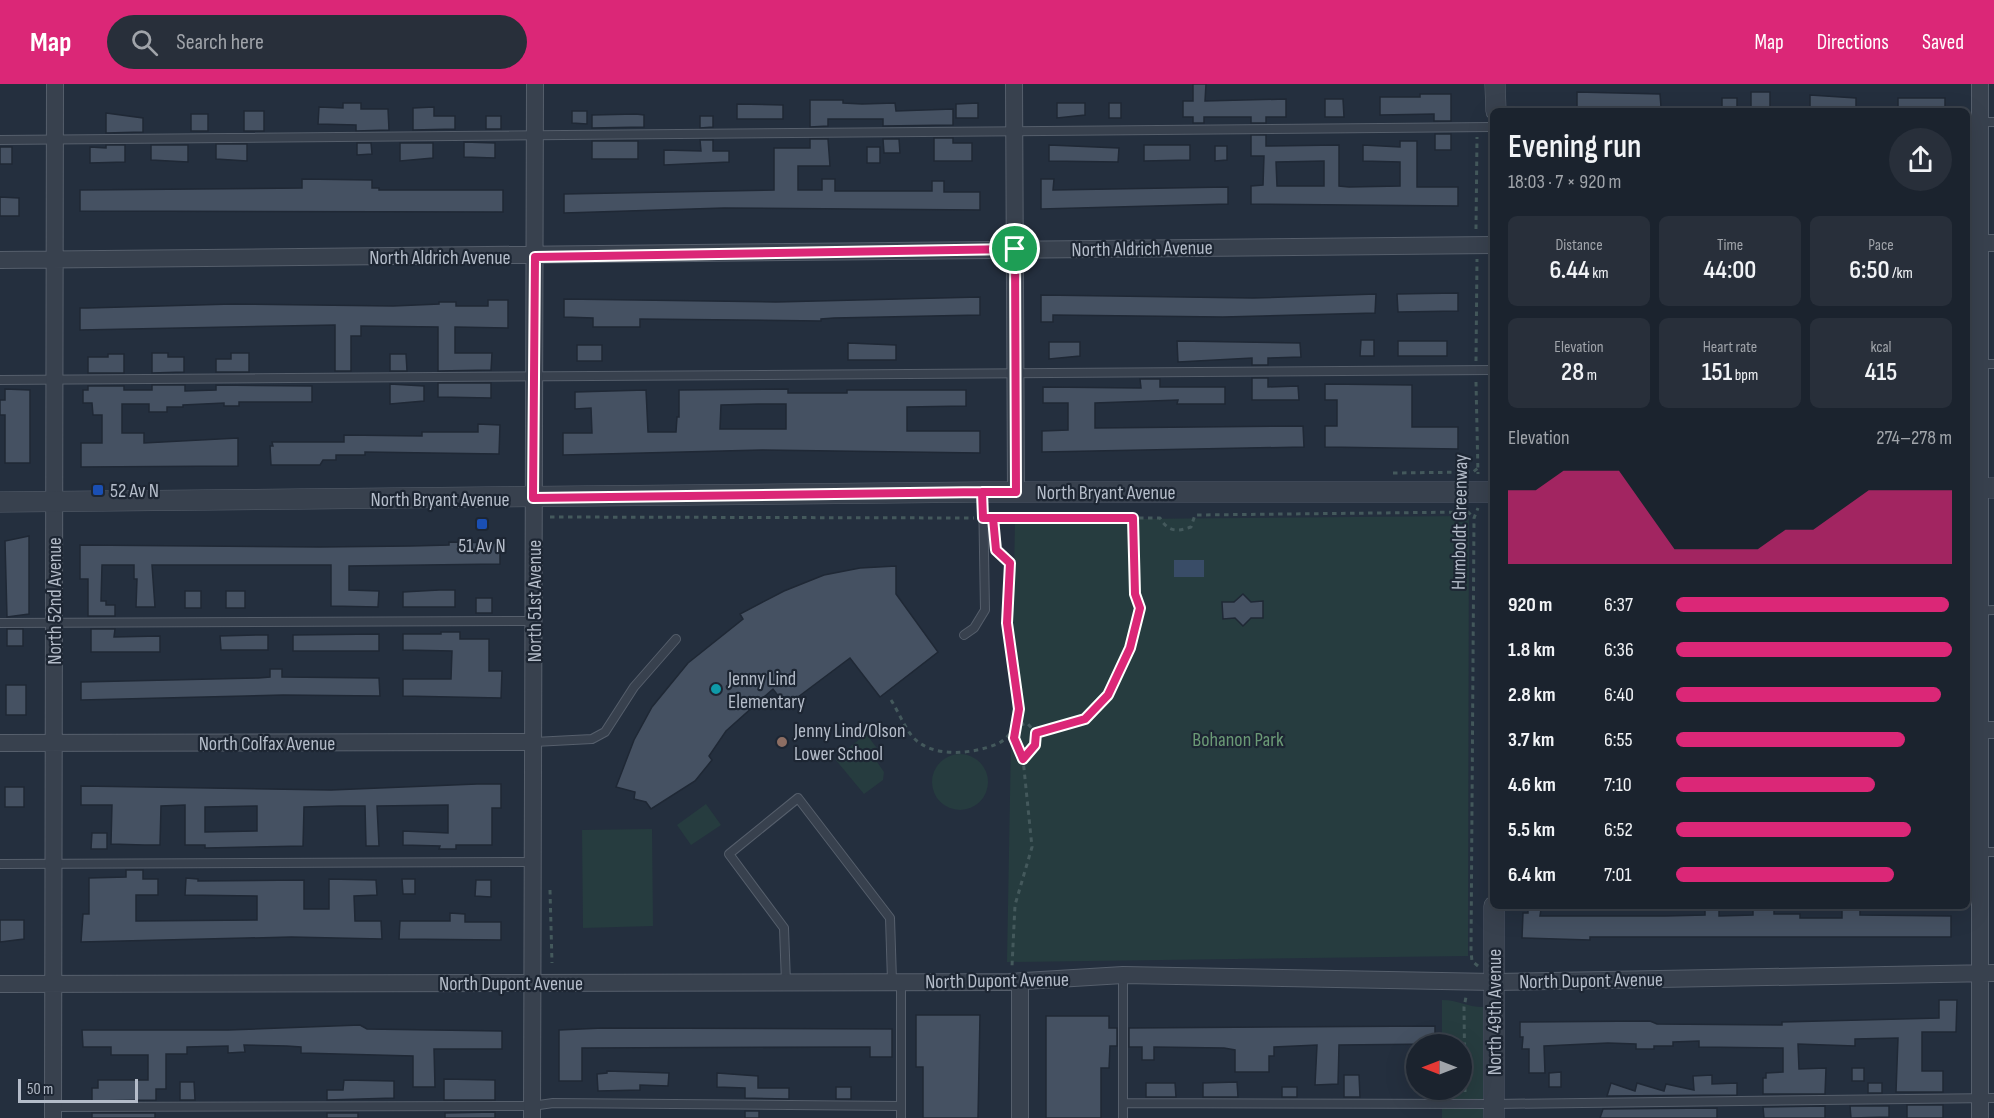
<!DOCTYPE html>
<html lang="en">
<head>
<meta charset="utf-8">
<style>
  :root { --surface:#1b232e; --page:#282f3a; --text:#f1f3f6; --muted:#a0a4aa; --line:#39404a; --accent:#db2777 }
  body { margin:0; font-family:"Sofia Sans Condensed",sans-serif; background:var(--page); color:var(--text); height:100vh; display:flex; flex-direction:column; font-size:22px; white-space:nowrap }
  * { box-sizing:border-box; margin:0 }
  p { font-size:20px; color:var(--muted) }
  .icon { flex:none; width:33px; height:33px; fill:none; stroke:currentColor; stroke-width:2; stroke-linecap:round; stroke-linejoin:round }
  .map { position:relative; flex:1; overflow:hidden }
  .drawer { position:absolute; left:1490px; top:24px; width:480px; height:801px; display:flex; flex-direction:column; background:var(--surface); border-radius:9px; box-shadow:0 6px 24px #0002,0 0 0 2px var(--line) }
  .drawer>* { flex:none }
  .needle { width:39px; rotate:270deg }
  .buttons { position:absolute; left:1406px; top:950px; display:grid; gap:12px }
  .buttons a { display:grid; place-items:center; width:66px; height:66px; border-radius:50%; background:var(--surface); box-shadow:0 6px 24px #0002,0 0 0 2px var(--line); font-size:30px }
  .scale { position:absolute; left:18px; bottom:15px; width:120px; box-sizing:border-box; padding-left:6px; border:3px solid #b4bcc9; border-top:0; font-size:16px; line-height:21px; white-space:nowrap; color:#b4bcc9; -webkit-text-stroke:4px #1d2633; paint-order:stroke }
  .pin { position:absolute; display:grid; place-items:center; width:51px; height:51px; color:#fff; margin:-26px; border:3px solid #fff; border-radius:50%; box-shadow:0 2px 6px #0007 }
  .round { display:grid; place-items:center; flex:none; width:63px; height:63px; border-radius:32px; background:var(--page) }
  .summary { display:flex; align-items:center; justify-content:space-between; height:102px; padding:0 18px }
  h1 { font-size:33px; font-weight:600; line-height:45px }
  .metrics { display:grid; grid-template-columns:repeat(3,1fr); gap:9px; height:102px; padding:6px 18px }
  .metrics div { display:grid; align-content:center; border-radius:9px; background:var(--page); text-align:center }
  .metrics b { font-size:26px; font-weight:600 }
  .metrics small { font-size:16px; font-weight:400 }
  .metrics p { font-size:16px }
  .chart { height:168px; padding:12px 18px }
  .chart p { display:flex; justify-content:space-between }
  .chart svg { width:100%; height:108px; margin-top:6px; fill:var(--accent); opacity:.7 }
  ul { padding:0 18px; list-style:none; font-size:20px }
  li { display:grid; grid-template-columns:96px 72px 1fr; align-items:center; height:45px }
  li i { height:15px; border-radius:8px; background:var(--accent) }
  header { display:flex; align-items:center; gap:36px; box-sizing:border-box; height:84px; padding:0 30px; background:var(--accent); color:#fff }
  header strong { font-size:28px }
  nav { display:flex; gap:33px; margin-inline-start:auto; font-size:21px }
  .search { width:420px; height:54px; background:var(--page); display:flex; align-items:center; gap:15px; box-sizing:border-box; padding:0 21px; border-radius:33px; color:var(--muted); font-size:22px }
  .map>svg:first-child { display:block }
  .green { fill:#263c3f }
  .water { fill:#394c67 }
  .building { fill:#455162; stroke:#1f2835; stroke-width:1.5; fill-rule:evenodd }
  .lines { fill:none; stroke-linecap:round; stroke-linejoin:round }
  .service-casing { stroke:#565f6c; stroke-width:10 }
  .minor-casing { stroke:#565f6c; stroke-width:18 }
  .tertiary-casing { stroke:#565f6c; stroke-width:21 }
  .path { stroke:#44595c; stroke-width:3; stroke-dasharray:4.5 4.5; stroke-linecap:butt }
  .service { stroke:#38414e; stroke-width:8 }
  .minor { stroke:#38414e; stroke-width:16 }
  .tertiary { stroke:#38414e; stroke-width:20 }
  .route-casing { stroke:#fff; stroke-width:12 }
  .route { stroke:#db2777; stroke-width:8 }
  .transit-dot { fill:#1a4fb4; stroke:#1d2633; stroke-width:2 }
  .culture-dot { fill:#0f9aa8; stroke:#1d2633; stroke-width:2 }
  .education-dot { fill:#8d6e63; stroke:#1d2633; stroke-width:2 }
  .labels { text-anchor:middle; stroke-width:4.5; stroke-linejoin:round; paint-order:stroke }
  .street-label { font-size:20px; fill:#b4bcc9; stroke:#1d2633 }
  .poi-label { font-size:20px; fill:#b4bcc9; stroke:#1d2633; text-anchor:start }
  .park-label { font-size:20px; fill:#6b9a76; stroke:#1d2633 }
</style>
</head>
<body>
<header>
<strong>Map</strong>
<div class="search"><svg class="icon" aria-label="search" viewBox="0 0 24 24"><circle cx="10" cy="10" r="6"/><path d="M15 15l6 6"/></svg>Search here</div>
<nav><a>Map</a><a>Directions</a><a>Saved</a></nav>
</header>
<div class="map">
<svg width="1994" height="1034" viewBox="0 0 1994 1034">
  <rect width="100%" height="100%" fill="#242f3e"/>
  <!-- green -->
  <path class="green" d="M1469,432L1468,872L1007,878L1015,436Z
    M866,650L880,668L875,675L884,688L883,696L864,710L835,675Z
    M932 698a28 28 0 1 1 56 0a28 28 0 1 1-56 0Z
    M706,720L721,741L691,761L677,741Z
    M652,745L653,842L583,844L582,746Z
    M1442,916C1458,916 1467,923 1483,923V1034H1442V1005H1461V960H1442Z"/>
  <!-- water -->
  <path class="water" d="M1174,476H1204V493H1174Z"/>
  <!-- building -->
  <path class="building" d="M1193,0H1206L1205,17L1286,15V33H1266V39H1251V33H1204V39H1193V33H1183V17H1193Z
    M1577,8L1660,10L1661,23L1577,24Z
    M1751,8H1770V24H1751Z
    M1420,10H1451V37H1434V30L1380,31V13H1420Z
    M1810,11L1856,14V27H1810Z
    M1722,14H1737V27H1722Z
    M1898,14H1945V27H1898Z
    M1325,15H1343L1344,33H1325Z
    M810,16H843V19L862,20L895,19L896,27L953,25V41L883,42V35H828V42L810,43Z
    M343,19H361V25H388L389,46L356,47V41L318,40L319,23L343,24Z
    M978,19V34H956V20Z
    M1057,19H1085V31L1057,34Z
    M1109,19H1121V34H1109Z
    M737,20L783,21V35H737Z
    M434,23V32H455V45L413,46V24Z
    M244,27H264V47H244Z
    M572,27H587V40L572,39Z
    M106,29L143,34V48L106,49Z
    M191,30H208V47H191Z
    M636,30L644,31V43L592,44V31Z
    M486,32H501V45H486Z
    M700,32H713V43L700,44Z
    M1435,50H1451V66H1435Z
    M1251,51H1266V62L1339,61V102L1349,103L1400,102V78L1363,77V61L1400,63V57H1417V103H1458V122L1251,120V102L1263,101L1264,72H1251ZM1324,77V102H1277L1276,78Z
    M934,54H953V59H972V77H934Z
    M810,55H828L830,82H798V106H822V95H835V107H932V97H944V108H980V126L724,124L564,129V110L774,106V64H810Z
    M883,55H899L900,69H884Z
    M700,56H713V67H729V78L664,81V66L701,67Z
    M592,57H638V75H592Z
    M464,58L495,59V74L464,73Z
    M357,59H371L372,70L357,71Z
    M400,59H433V74L400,77Z
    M216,60H247V77L216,75Z
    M106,61H125V78L90,79V63L106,64Z
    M151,61H188V78L151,76Z
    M1049,61L1119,64L1118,78L1049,77Z
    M1144,61H1190V76L1144,77Z
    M1215,62H1227V76L1215,77Z
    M0,63H12V80H0Z
    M867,63H880V79H867Z
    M302,95L372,96V104H379V106H503V128L80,127V106L302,104Z
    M1041,95H1054L1053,106L1228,103V120L1041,125Z
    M0,113L19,114V132H0Z
    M1458,209V227L1398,228L1397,210Z
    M1376,210L1375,229L1223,233L1053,231V238H1041V211L1253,214Z
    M980,213V231L834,234L821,235V237L640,235V243H593V234L564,233V215L776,218Z
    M488,216H508V244L455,243V269H492L491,286L438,287V243L361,242V252H351V287H335V241L80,246V224H87L233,220L393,222L439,220V218H456V222H488Z
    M1361,256H1374V272H1360Z
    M1177,257L1300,259L1301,273L1268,274V281H1252V274L1178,278Z
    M1398,257H1447V272H1398Z
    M1049,258H1080V272L1049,275Z
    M848,259L896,261V276H848Z
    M577,261H602V277H577Z
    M152,269H168V273H184V288L152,289Z
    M231,269H249V288H216V275H231Z
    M108,270H124V289H88V273H108Z
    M390,270H406L407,287H390Z
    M1252,294H1268V303L1298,302L1299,316H1252Z
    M1140,295H1160V303H1225V320H1177L1178,316L1095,319V344L1303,342L1304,363L1042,368V347L1068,346V319H1043V303L1141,304Z
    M438,299H491V314L438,313Z
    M390,300L424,302V317L390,320Z
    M1325,300L1412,301V343H1458V365L1325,363V342H1337V316H1325Z
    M152,301H185V307L216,306V301L312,302V318H239V322H224V319L183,321V323H167V328H149V320H122V349H144V359L238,354V382L81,383V359H102V331H93L92,319H83V306H88V302H124V306H152Z
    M5,305L30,306V379H5V331H0V316H5Z
    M788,305V309H847V306H966V322L907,323V347H980V369L762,366L563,371V349H592L591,324L575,325V308L646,306L648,348H676L677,333H679V306ZM758,320H786V345H720L721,321Z
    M478,340L500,341L499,370L365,368V371H336V376H323L320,381H271L270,362H273L272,358H344V351L422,352V348H478Z
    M29,452V530L7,533L5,457Z
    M449,458L500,459V480L349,482V506L379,507L378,523L331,522V481H152L155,523H136L137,495H134V481H102L101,517H106V521H115V532H88V495H80V461L320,463L411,462L449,461Z
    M896,482V510L938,568L880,613L850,574L786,622L773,605L726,647L709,672L712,676L695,697L651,725L646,718L634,715L635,708L616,703L634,656L652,623L688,579L743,535L740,530L784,507L824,491L860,484Z
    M439,506H455V523H403V508Z
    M185,507H201V524H185Z
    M226,507H245V524H226Z
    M1243,510L1251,518L1263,517V534H1251L1243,542L1235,534L1223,535L1222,518H1234Z
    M476,514H492V529H476Z
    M7,545H23V562H7Z
    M91,545H115L114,553L160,552V568H91Z
    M441,548H460V555H489V587H502L501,614L403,612V595H451L452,567L403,566V550H441Z
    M379,550V567H293V551Z
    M257,551H268V566H221L220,552Z
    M270,585H282V593L379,594L380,612L283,611L81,616V598L258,594L270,593Z
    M6,601H26V631H6Z
    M477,700H501V724H492V761H456V765H439L440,762L403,761V747L448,749V721L377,722L379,762H366L365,722H340L304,723L303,762L205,764V761H185V721L161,722L160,761H144L111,760L112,721H81V702L331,706ZM257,722V747L205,748V723Z
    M5,703H24V723H5Z
    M92,749H107V765H91Z
    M126,786H143V795H158V811H136V837L257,836V812L185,811L186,794L198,795V797L304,796V825H329V795L376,796L377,811L354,812L355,837H381L382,855L291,853L81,858L83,830H89V794L126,793Z
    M402,795H415V810H403Z
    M476,796H491V813L475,812Z
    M1753,822H1774V830H1800V834H1842V822H1860V831L1951,832V853H1590V856L1522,854L1523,829H1528V824L1541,825L1540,832H1665L1705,831V824L1719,825V832L1753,831Z
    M450,829L465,830V838H501V856L399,855L400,837H450Z
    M0,836H24V855L0,858Z
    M1939,916H1957L1956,948H1922V987H1943V1008H1896L1898,954L1855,955V962L1798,960L1799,985L1826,984L1825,1010H1763V994H1766V989L1783,988V964L1699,963V957L1673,958V962H1654V965H1636V960L1608,959L1544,962L1545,989H1529V965H1522L1523,953H1520V938L1650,937L1657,940L1782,941V938L1939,934Z
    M916,931H980L978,1034H923V983H916Z
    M1046,932H1109V944H1117V962H1110L1109,984H1101V1034H1046Z
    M360,941L367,945L502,947V965H434L435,1003H413V972L301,969V963L287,962L244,961L245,968L228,969V962L187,963V970H166V1005H156V1016L92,1017V1004H98V996H148V971H111V963H83L82,946H228Z
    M1435,942V960L1339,961L1338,1000L1315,1001L1317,961L1274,963V972H1269V988H1235V966L1224,964L1154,963V976H1142V963H1129V944Z
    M603,944L892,945V973H870V963L582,964V997H559V946Z
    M1852,984H1864V997H1852Z
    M607,987L669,989L668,1002L640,1001V1006L598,1007L597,990L607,989Z
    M1561,988V1003H1549V989Z
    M717,989L758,992V1004H789V1015L745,1014V1004L717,1003Z
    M1344,991H1359L1360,1013H1344Z
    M1712,991V1000L1737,999V1011L1607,1012L1611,999L1635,1007L1637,999L1664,1007L1666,1000L1694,1006L1693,992Z
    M444,995L495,996V1016H444Z
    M344,996L394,997V1014L327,1016V1006H343Z
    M180,998H194L195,1016H180Z
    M1237,998L1238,1013H1203V999Z
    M1146,999H1175L1176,1013H1146Z
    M1868,999H1882V1009H1868Z
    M836,1003H851V1015H836Z
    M1282,1003H1297V1013H1282Z
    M1907,1021H1943V1034H1907Z
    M1825,1022V1034H1764L1763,1023Z
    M1850,1022H1889V1033L1851,1034Z
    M1717,1024V1034H1600L1603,1025Z
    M745,1027H759V1034H745Z
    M495,1028V1034H445V1029Z
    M92,1029H155V1034H92Z
    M327,1029H358V1034H327Z"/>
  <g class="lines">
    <defs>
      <path id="service" d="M1966,38H1994
        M0,56L1492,43
        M1966,280H1994
        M0,296L1492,286
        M1966,527L1994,526
        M0,539L534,537
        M964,551L974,544L985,526L983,409
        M534,658L592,655L605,648L634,603L676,555
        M1966,768H1994
        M0,780L533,778
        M786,899L784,844L729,770L798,714L890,834L892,897
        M1123,1019L1494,1020L1994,1014
        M53,1023L532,1022L553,1019L901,1022
        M901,1034V897
        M1123,1034V891"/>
      <path id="minor" d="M1014,0L1016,408
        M1966,159H1994
        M0,176L1492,161
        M1966,646H1994
        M0,659L534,658
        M0,900L1009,898L1123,891L1494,898L1994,889
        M53,1034L55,0
        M532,1034L535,0
        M1020,1034V898
        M1980,1034V0"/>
      <path id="tertiary" d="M1495,0L1496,27
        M1966,404H1994
        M0,418L983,408H1492
        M1494,822V1034"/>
    </defs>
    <!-- service casing -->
    <use href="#service" class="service-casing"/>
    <!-- minor casing -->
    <use href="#minor" class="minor-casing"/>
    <!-- tertiary casing -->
    <use href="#tertiary" class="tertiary-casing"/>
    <!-- path -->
    <path class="path" d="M1476,145L1477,53
      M1476,277L1477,175
      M1476,298L1478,390
      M1393,389L1473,388L1478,384
      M550,433L974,434
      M995,434H1160C1168,448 1177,448 1191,443L1195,431L1468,428L1474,434
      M996,466L1010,479L1007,539L1019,625L1014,654L1023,675L1032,763L1015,821L1012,882
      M891,616C898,627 904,642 912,652C931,675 973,670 997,660C1009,655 1013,642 1027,639L1036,649L1085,635L1108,611L1130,564L1140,524L1135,510L1133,434
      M1023,675L1034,661L1036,649
      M550,806L552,879
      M1478,882L1472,877L1471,867L1474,434L1478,424
      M1465,1008L1464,923L1466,913"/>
    <!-- service -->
    <use href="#service" class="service"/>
    <!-- minor -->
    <use href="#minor" class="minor"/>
    <!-- tertiary -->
    <use href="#tertiary" class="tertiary"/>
  </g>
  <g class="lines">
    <defs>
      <path id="route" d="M1015,165L535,173L533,414L982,408L983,434H993L996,466L1010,479L1007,539L1019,625L1014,654L1023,675L1035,661L1036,649L1085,635L1108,611L1130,564L1140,524L1135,510L1133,434H983L982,408H1016L1015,165"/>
    </defs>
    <!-- route casing -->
    <use href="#route" class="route-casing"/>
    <!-- route -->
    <use href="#route" class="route"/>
  </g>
  <!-- markers -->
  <g class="transit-dot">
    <rect x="92" y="400" width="12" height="12" rx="3"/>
    <rect x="476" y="434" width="12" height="12" rx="3"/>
  </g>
  <circle class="culture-dot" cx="716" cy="605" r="6"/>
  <circle class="education-dot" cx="782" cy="658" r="6"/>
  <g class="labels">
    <!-- street labels -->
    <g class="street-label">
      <text transform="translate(1142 164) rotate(-1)" y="7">North Aldrich Avenue</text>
      <text x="440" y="180">North Aldrich Avenue</text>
      <text x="1106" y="415">North Bryant Avenue</text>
      <text x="440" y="422">North Bryant Avenue</text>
      <text transform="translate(1459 438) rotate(-89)" y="7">Humboldt Greenway</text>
      <text transform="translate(54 517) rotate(-90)" y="7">North 52nd Avenue</text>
      <text transform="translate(534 517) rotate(-90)" y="7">North 51st Avenue</text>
      <text x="267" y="666">North Colfax Avenue</text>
      <text transform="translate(997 896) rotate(-1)" y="7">North Dupont Avenue</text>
      <text transform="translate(1591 896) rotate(-1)" y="7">North Dupont Avenue</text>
      <text x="511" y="906">North Dupont Avenue</text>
      <text transform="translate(1494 928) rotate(-90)" y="7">North 49th Avenue</text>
    </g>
    <!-- poi labels -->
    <g class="poi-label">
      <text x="110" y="413">52 Av N</text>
      <text x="482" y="468" text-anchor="middle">51 Av N</text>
      <text x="728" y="601">Jenny Lind<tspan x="728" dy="23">Elementary</tspan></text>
      <text x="794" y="653">Jenny Lind/Olson<tspan x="794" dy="23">Lower School</tspan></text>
    </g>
    <!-- park labels -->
    <g class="park-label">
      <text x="1238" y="662">Bohanon Park</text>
    </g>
  </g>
</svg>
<div class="buttons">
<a><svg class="needle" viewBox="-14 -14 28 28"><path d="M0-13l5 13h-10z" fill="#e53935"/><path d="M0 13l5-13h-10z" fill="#a0a4aa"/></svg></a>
</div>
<div class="scale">50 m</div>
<div class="pin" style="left:1015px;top:165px;background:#1e9e55"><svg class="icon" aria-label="arrive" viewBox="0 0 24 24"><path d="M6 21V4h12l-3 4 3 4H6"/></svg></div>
<section class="drawer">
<div class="summary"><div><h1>Evening run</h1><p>18:03 · 7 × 920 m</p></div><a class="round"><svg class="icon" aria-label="share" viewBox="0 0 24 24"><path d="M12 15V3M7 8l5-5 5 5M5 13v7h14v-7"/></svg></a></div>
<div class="metrics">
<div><p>Distance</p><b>6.44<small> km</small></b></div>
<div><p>Time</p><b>44:00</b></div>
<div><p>Pace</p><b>6:50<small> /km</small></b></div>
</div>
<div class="metrics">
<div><p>Elevation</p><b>28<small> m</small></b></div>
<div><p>Heart rate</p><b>151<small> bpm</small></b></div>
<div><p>kcal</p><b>415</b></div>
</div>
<div class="chart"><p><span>Elevation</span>274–278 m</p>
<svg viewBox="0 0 160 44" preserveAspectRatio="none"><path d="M0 44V14L10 14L20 6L30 6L40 6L50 22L60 38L70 38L80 38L90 38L100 30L110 30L120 22L130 14L140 14L150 14L160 14V44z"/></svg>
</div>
<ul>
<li><b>920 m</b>6:37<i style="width:99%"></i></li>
<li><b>1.8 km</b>6:36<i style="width:100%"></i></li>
<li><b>2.8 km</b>6:40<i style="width:96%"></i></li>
<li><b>3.7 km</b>6:55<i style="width:83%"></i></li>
<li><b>4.6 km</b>7:10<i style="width:72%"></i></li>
<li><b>5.5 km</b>6:52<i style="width:85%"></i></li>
<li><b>6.4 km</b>7:01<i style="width:79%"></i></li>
</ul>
</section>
</div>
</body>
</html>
